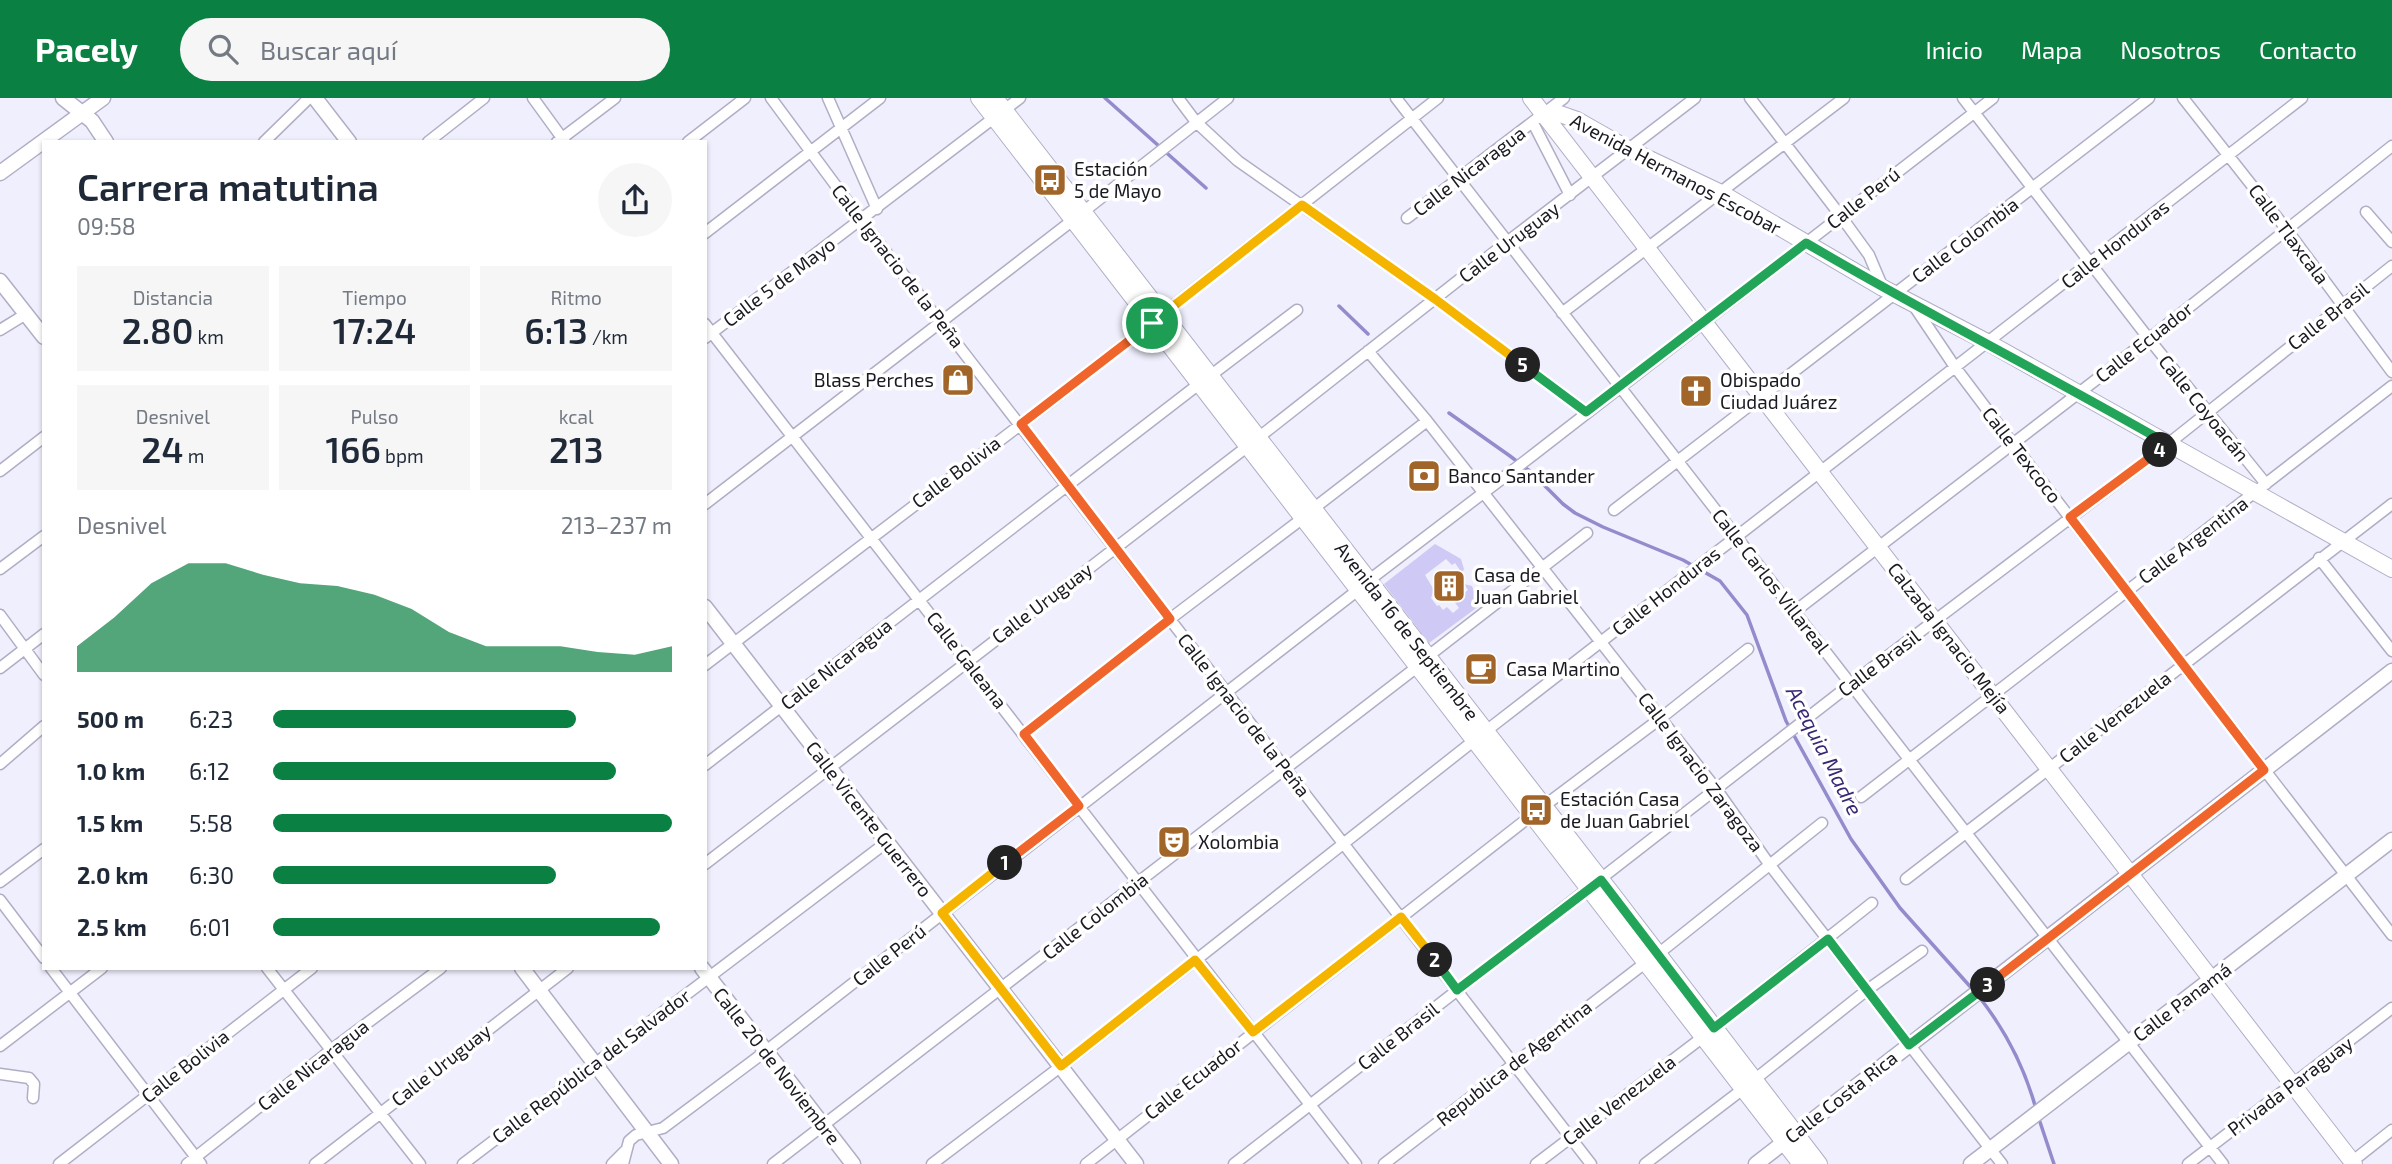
<!DOCTYPE html>
<html lang="es">
<head>
<meta charset="utf-8">
<style>
  :root { --surface:#fff; --page:#f6f6f7; --text:#1f2937; --muted:#747a83; --accent:#0b8043 }
  body { margin:0; font-family:"Exo 2",sans-serif; background:var(--page); color:var(--text); height:100vh; display:flex; flex-direction:column; font-size:26px; white-space:nowrap }
  * { box-sizing:border-box; margin:0 }
  p { font-size:23px; color:var(--muted) }
  .icon { flex:none; width:38px; height:38px; fill:none; stroke:currentColor; stroke-width:2; stroke-linecap:round; stroke-linejoin:round }
  .map { position:relative; flex:1; overflow:hidden }
  .panel { position:absolute; left:42px; top:42px; width:665px; height:830px; display:flex; flex-direction:column; background:var(--surface); border-radius:0px; box-shadow:0 2px 5px #0004 }
  .panel>* { flex:none }
  .pin { position:absolute; display:grid; place-items:center; width:60px; height:60px; color:#fff; margin:-30px; border:4px solid #fff; border-radius:50%; box-shadow:0 2px 7px #0007 }
  .km { position:absolute; width:35px; height:35px; margin:-18px; border-radius:50%; background:#222; color:#fff; font-size:19px; line-height:35px; text-align:center }
  .round { display:grid; place-items:center; flex:none; width:74px; height:74px; border-radius:37px; background:var(--page) }
  .head { display:flex; align-items:center; justify-content:space-between; height:119px; padding:0 35px }
  h1 { font-size:38px; font-weight:600; line-height:52px }
  .figures { display:grid; grid-template-columns:repeat(3,1fr); gap:10px; height:119px; padding:7px 35px }
  .figures div { display:grid; align-content:center; border-radius:0px; background:var(--page); text-align:center }
  .figures b { font-size:35px; font-weight:600 }
  .figures small { font-size:19px; font-weight:400 }
  .figures p { font-size:19px }
  .chart { height:196px; padding:14px 35px }
  .chart p { display:flex; justify-content:space-between }
  .chart svg { width:100%; height:126px; margin-top:7px; fill:var(--accent); opacity:.7 }
  ul { padding:0 35px; list-style:none; font-size:23px }
  li { display:grid; grid-template-columns:112px 84px 1fr; align-items:center; height:52px }
  li i { height:18px; border-radius:9px; background:var(--accent) }
  header { display:flex; align-items:center; gap:42px; box-sizing:border-box; height:98px; padding:0 35px; background:var(--accent); color:#fff }
  header strong { font-size:33px }
  nav { display:flex; gap:38px; margin-inline-start:auto; font-size:24px }
  .search { width:490px; height:63px; background:var(--page); display:flex; align-items:center; gap:18px; box-sizing:border-box; padding:0 24px; border-radius:38px; color:var(--muted); font-size:26px }
  .map>svg:first-child { display:block }
  .green { fill:#cecaf5 }
  .lines { fill:none; stroke-linecap:round; stroke-linejoin:round }
  .stream { stroke:#938ccc; stroke-width:3.5 }
  .street-casing { stroke:#b0aec5; stroke-width:13 }
  .secondary-casing { stroke:#b0aec5; stroke-width:17 }
  .primary-casing { stroke:#b0aec5; stroke-width:18 }
  .street { stroke:#fff; stroke-width:10 }
  .secondary { stroke:#fff; stroke-width:14 }
  .primary { stroke:#fff; stroke-width:16 }
  .split-1-casing { stroke:#fff; stroke-width:14 }
  .split-2-casing { stroke:#fff; stroke-width:14 }
  .split-3-casing { stroke:#fff; stroke-width:14 }
  .split-4-casing { stroke:#fff; stroke-width:14 }
  .split-5-casing { stroke:#fff; stroke-width:14 }
  .split-6-casing { stroke:#fff; stroke-width:14 }
  .split-1 { stroke:#f0652b; stroke-width:9 }
  .split-2 { stroke:#f5b400; stroke-width:9 }
  .split-3 { stroke:#22a559; stroke-width:9 }
  .split-4 { stroke:#f0652b; stroke-width:9 }
  .split-5 { stroke:#22a559; stroke-width:9 }
  .split-6 { stroke:#f5b400; stroke-width:9 }
  .labels { text-anchor:middle; stroke-width:7; stroke-linejoin:round; paint-order:stroke }
  .poi-label { font-size:19px; fill:#191921; stroke:#fff; text-anchor:start }
  .street-label { font-size:19px; fill:#191921; stroke:#fff }
  .water-label { font-size:21px; font-style:italic; fill:#392873; stroke:#fff }
</style>
</head>
<body>
<header>
<strong>Pacely</strong>
<div class="search"><svg class="icon" aria-label="search" viewBox="0 0 24 24"><circle cx="10" cy="10" r="6"/><path d="M15 15l6 6"/></svg>Buscar aquí</div>
<nav><a>Inicio</a><a>Mapa</a><a>Nosotros</a><a>Contacto</a></nav>
</header>
<div class="map">
<svg width="2392" height="1066" viewBox="0 0 2392 1066">
  <rect width="100%" height="100%" fill="#efeffd"/>
  <!-- green -->
  <path class="green" d="M1435,446L1461,461L1464,471L1462,475L1455,465L1452,467L1446,461L1425,477L1434,492L1431,500L1437,508L1439,507L1443,512L1447,509L1453,515L1459,510L1454,503L1468,492L1464,486L1472,488L1479,508L1429,545L1384,486Z"/>
  <g class="lines">
    <!-- stream -->
    <path class="stream" d="M1105,0L1206,90
      M1339,208L1368,236
      M1449,315L1510,358L1531,374L1563,406L1575,415L1603,429L1683,462L1720,483L1747,517L1786,623L1851,741L1900,810L1975,894
      M1980,900C2005,932 2025,971 2036,1011
      M2038,1018L2054,1066"/>
    <defs>
      <path id="street" d="M533,0L565,44
        M771,0L862,123L1591,1066
        M828,0L877,111
        M1178,0L1196,24L1238,63L1435,201L1586,314
        M1396,0L2223,1066
        M1750,0L1840,117L1869,157L1883,190
        M1963,0L2149,241L2266,386
        M2183,0L2287,132L2392,274
        M1533,25L1570,97
        M264,44L309,0
        M428,44L484,0
        M557,44L615,0
        M688,44L745,0
        M1083,114L1228,0
        M2366,114L2392,144
        M1407,120L1564,0
        M705,135L880,0
        M1914,208L1955,269L2013,346L2392,837
        M1562,215L1844,0
        M705,226L1356,1066
        M0,232L26,216
        M705,240L1020,0
        M1368,253L1427,323L1717,692L1769,766L2002,1066
        M1210,278L1297,212
        M1258,340L1507,144L1695,0
        M0,373L44,339
        M705,406L1073,122
        M1313,411L1427,323
        M1614,412L2149,0
        M2319,460L2392,553
        M0,471L44,438
        M1368,483L1533,357L1993,0
        M1794,514L2149,241L2392,48
        M0,517L44,577
        M1427,559L1587,435
        M705,567L1049,305L1438,0
        M0,570L44,536
        M1024,636L1170,521L1303,420
        M0,666L44,628
        M705,667L1199,286
        M1861,699L2392,288
        M1544,708L1661,620L1748,551
        M705,766L1248,348
        M1906,781L2392,406
        M0,784L44,751
        M0,802L44,860
        M1658,856L1822,725
        M51,870L201,1066
        M267,870L420,1066
        M1714,930L1872,805
        M0,948L102,870
        M0,976L29,980L34,986L33,1000
        M1754,982L1867,892L1922,853
        M59,1066L312,870
        M187,1066L331,952L441,870
        M315,1066L568,870
        M463,1066L887,744
        M612,1066L625,1053
        M623,1066L629,1043L636,1037L663,1030L766,953L1358,492
        M773,1066L1417,569
        M932,1066L1068,963L1495,626L2302,0
        M1086,1066L1532,717
        M1234,1066L1851,586L2168,346L2392,168
        M1384,1066L1645,865
        M1536,1066L1703,939
        M1645,1066L1743,991
        M2188,1066L2392,910
        M2349,1066L2392,1032"/>
      <path id="secondary" d="M63,0L92,23L106,44
        M315,0L349,44
        M0,75L103,0
        M0,183L44,239
        M705,509L1136,1066
        M522,870L671,1066
        M702,870L853,1066
        M1756,1066L2392,573
        M1971,1066L2392,742"/>
      <path id="primary" d="M979,0L1801,1066
        M995,0L1613,797L1819,1066
        M1531,0L2354,1066
        M1544,15L1560,16L1577,22L1628,51L1721,95L1883,190L1987,244L2392,471"/>
    </defs>
    <!-- street casing -->
    <use href="#street" class="street-casing"/>
    <!-- secondary casing -->
    <use href="#secondary" class="secondary-casing"/>
    <!-- primary casing -->
    <use href="#primary" class="primary-casing"/>
    <!-- street -->
    <use href="#street" class="street"/>
    <!-- secondary -->
    <use href="#secondary" class="secondary"/>
    <!-- primary -->
    <use href="#primary" class="primary"/>
  </g>
  <g class="lines">
    <defs>
      <path id="split-1" d="M1005,765L1079,708L1024,636L1170,521L1021,326L1152,225"/>
      <path id="split-2" d="M1005,765L942,815L1061,968L1195,862L1253,934L1401,819L1435,862"/>
      <path id="split-3" d="M1435,862L1457,892L1601,782L1714,930L1828,841L1909,947L1988,887"/>
      <path id="split-4" d="M1988,887L2264,672L2070,419L2160,352"/>
      <path id="split-5" d="M1523,267L1586,314L1806,145C1925,215 2048,277 2168,346L2160,352"/>
      <path id="split-6" d="M1152,225L1302,107L1435,201L1523,267"/>
    </defs>
    <!-- split-1 casing -->
    <use href="#split-1" class="split-1-casing"/>
    <!-- split-2 casing -->
    <use href="#split-2" class="split-2-casing"/>
    <!-- split-3 casing -->
    <use href="#split-3" class="split-3-casing"/>
    <!-- split-4 casing -->
    <use href="#split-4" class="split-4-casing"/>
    <!-- split-5 casing -->
    <use href="#split-5" class="split-5-casing"/>
    <!-- split-6 casing -->
    <use href="#split-6" class="split-6-casing"/>
    <!-- split-1 -->
    <use href="#split-1" class="split-1"/>
    <!-- split-2 -->
    <use href="#split-2" class="split-2"/>
    <!-- split-3 -->
    <use href="#split-3" class="split-3"/>
    <!-- split-4 -->
    <use href="#split-4" class="split-4"/>
    <!-- split-5 -->
    <use href="#split-5" class="split-5"/>
    <!-- split-6 -->
    <use href="#split-6" class="split-6"/>
  </g>
  <!-- icons -->
  <defs>
    <symbol id="bus-square" viewBox="-11 -11 22 22"><rect x="-9" y="-9" width="18" height="18" rx="4" fill="#a26529" stroke="#fff"/><path d="M-5-6H5V4H4V6H2V4H-2V6H-4V4H-5ZM-3.5-4V0h7V-4ZM-3.5 1.2v1.5H-2V1.2ZM2 1.2v1.5H3.5V1.2Z" fill="#fff"/></symbol>
    <symbol id="shop-square" viewBox="-11 -11 22 22"><rect x="-9" y="-9" width="18" height="18" rx="4" fill="#a26529" stroke="#fff"/><path d="M-5-2.5h2.3a2.7 3.5 0 0 1 5.4 0H5L5.5 6h-11ZM-1.5-2.5h3a1.5 2.3 0 0 0-3 0Z" fill="#fff"/></symbol>
    <symbol id="church-square" viewBox="-11 -11 22 22"><rect x="-9" y="-9" width="18" height="18" rx="4" fill="#a26529" stroke="#fff"/><path d="M-1.2-6h2.4v3.5h3.3v2.4h-3.3V6h-2.4V-.1h-3.3v-2.4h3.3Z" fill="#fff"/></symbol>
    <symbol id="bank-square" viewBox="-11 -11 22 22"><rect x="-9" y="-9" width="18" height="18" rx="4" fill="#a26529" stroke="#fff"/><path d="M-6-4H6V4H-6ZM0-2.3a2.3 2.3 0 1 0 0 4.6a2.3 2.3 0 1 0 0-4.6Z" fill="#fff"/></symbol>
    <symbol id="building-square" viewBox="-11 -11 22 22"><rect x="-9" y="-9" width="18" height="18" rx="4" fill="#a26529" stroke="#fff"/><path d="M-4-6H4V6H1V3H-1V6H-4ZM-2.5-4.3h1.7v1.8h-1.7ZM.8-4.3h1.7v1.8H.8ZM-2.5-1h1.7V.8h-1.7ZM.8-1h1.7V.8H.8Z" fill="#fff"/></symbol>
    <symbol id="cafe-square" viewBox="-11 -11 22 22"><rect x="-9" y="-9" width="18" height="18" rx="4" fill="#a26529" stroke="#fff"/><path d="M-5.5-4.5H6V0H3Q3 3.5 0 3.5H-2.5Q-5.5 3.5-5.5 0ZM3-3.2v2h1.7v-2ZM-6 4.5H4V6H-6Z" fill="#fff"/></symbol>
    <symbol id="theatre-square" viewBox="-11 -11 22 22"><rect x="-9" y="-9" width="18" height="18" rx="4" fill="#a26529" stroke="#fff"/><path d="M-5-5.5Q0-4 5-5.5V0Q5 5 0 6Q-5 5-5 0ZM-3.3-2.5H-1v1.5H-3.3ZM1-2.5H3.3v1.5H1ZM-2.8 1Q0 5.5 2.8 1Z" fill="#fff"/></symbol>
  </defs>
  <g fill-rule="evenodd">
    <use href="#bus-square" x="1031" y="63" width="38" height="38"/>
    <use href="#shop-square" x="939" y="263" width="38" height="38"/>
    <use href="#church-square" x="1677" y="274" width="38" height="38"/>
    <use href="#bank-square" x="1405" y="359" width="38" height="38"/>
    <use href="#building-square" x="1430" y="469" width="38" height="38"/>
    <use href="#cafe-square" x="1462" y="552" width="38" height="38"/>
    <use href="#bus-square" x="1517" y="693" width="38" height="38"/>
    <use href="#theatre-square" x="1155" y="725" width="38" height="38"/>
  </g>
  <g class="labels">
    <!-- poi labels -->
    <g class="poi-label">
      <text x="1074" y="78">Estación<tspan x="1074" dy="22">5 de Mayo</tspan></text>
      <text x="934" y="289" text-anchor="end">Blass Perches</text>
      <text x="1720" y="289">Obispado<tspan x="1720" dy="22">Ciudad Juárez</tspan></text>
      <text x="1448" y="385">Banco Santander</text>
      <text x="1474" y="484">Casa de<tspan x="1474" dy="22">Juan Gabriel</tspan></text>
      <text x="1506" y="578">Casa Martino</text>
      <text x="1560" y="708">Estación Casa<tspan x="1560" dy="22">de Juan Gabriel</tspan></text>
      <text x="1198" y="751">Xolombia</text>
    </g>
    <!-- street labels -->
    <g class="street-label">
      <text transform="translate(1469 73) rotate(-37)" y="7">Calle Nicaragua</text>
      <text transform="translate(1676 76) rotate(28)" y="7">Avenida Hermanos Escobar</text>
      <text transform="translate(1863 100) rotate(-38)" y="7">Calle Perú</text>
      <text transform="translate(2289 136) rotate(53)" y="7">Calle Tlaxcala</text>
      <text transform="translate(1965 142) rotate(-37)" y="7">Calle Colombia</text>
      <text transform="translate(1509 144) rotate(-37)" y="7">Calle Uruguay</text>
      <text transform="translate(2115 146) rotate(-38)" y="7">Calle Honduras</text>
      <text transform="translate(898 168) rotate(52)" y="7">Calle Ignacio de la Peña</text>
      <text transform="translate(779 184) rotate(-37)" y="7">Calle 5 de Mayo</text>
      <text transform="translate(2328 218) rotate(-38)" y="7">Calle Brasil</text>
      <text transform="translate(2144 244) rotate(-38)" y="7">Calle Ecuador</text>
      <text transform="translate(2204 310) rotate(51)" y="7">Calle Coyoacán</text>
      <text transform="translate(2022 357) rotate(52)" y="7">Calle Texcoco</text>
      <text transform="translate(956 374) rotate(-37)" y="7">Calle Bolivia</text>
      <text transform="translate(2193 442) rotate(-37)" y="7">Calle Argentina</text>
      <text transform="translate(1771 483) rotate(52)" y="7">Calle Carlos Villareal</text>
      <text transform="translate(1666 493) rotate(-38)" y="7">Calle Honduras</text>
      <text transform="translate(1042 505) rotate(-37)" y="7">Calle Uruguay</text>
      <text transform="translate(1407 533) rotate(52)" y="7">Avenida 16 de Septiembre</text>
      <text transform="translate(1949 540) rotate(52)" y="7">Calzada Ignacio Mejía</text>
      <text transform="translate(967 562) rotate(52)" y="7">Calle Galeana</text>
      <text transform="translate(1879 565) rotate(-37)" y="7">Calle Brasil</text>
      <text transform="translate(836 566) rotate(-38)" y="7">Calle Nicaragua</text>
      <text transform="translate(1244 617) rotate(52)" y="7">Calle Ignacio de la Peña</text>
      <text transform="translate(2115 619) rotate(-38)" y="7">Calle Venezuela</text>
      <text transform="translate(1701 674) rotate(53)" y="7">Calle Ignacio Zaragoza</text>
      <text transform="translate(869 721) rotate(52)" y="7">Calle Vicente Guerrero</text>
      <text transform="translate(1095 818) rotate(-38)" y="7">Calle Colombia</text>
      <text transform="translate(889 857) rotate(-38)" y="7">Calle Perú</text>
      <text transform="translate(2182 904) rotate(-37)" y="7">Calle Panamá</text>
      <text transform="translate(1398 938) rotate(-38)" y="7">Calle Brasil</text>
      <text transform="translate(1514 965) rotate(-38)" y="7">Republica de Agentina</text>
      <text transform="translate(313 967) rotate(-38)" y="7">Calle Nicaragua</text>
      <text transform="translate(441 967) rotate(-38)" y="7">Calle Uruguay</text>
      <text transform="translate(185 968) rotate(-38)" y="7">Calle Bolivia</text>
      <text transform="translate(591 968) rotate(-37)" y="7">Calle República del Salvador</text>
      <text transform="translate(777 968) rotate(52)" y="7">Calle 20 de Noviembre</text>
      <text transform="translate(1193 981) rotate(-38)" y="7">Calle Ecuador</text>
      <text transform="translate(2290 988) rotate(-37)" y="7">Privada Paraguay</text>
      <text transform="translate(1841 999) rotate(-38)" y="7">Calle Costa Rica</text>
      <text transform="translate(1619 1002) rotate(-37)" y="7">Calle Venezuela</text>
    </g>
    <!-- water labels -->
    <g class="water-label">
      <text transform="translate(1824 653) rotate(63)" y="7">Acequia Madre</text>
    </g>
  </g>
</svg>
<div class="pin" style="left:1152px;top:225px;background:#1e9e55"><svg class="icon" aria-label="arrive" viewBox="0 0 24 24"><path d="M6 21V4h12l-3 4 3 4H6"/></svg></div>
<b class="km" style="left:1005px;top:765px">1</b>
<b class="km" style="left:1435px;top:862px">2</b>
<b class="km" style="left:1988px;top:887px">3</b>
<b class="km" style="left:2160px;top:352px">4</b>
<b class="km" style="left:1523px;top:267px">5</b>
<section class="panel">
<div class="head"><div><h1>Carrera matutina</h1><p>09:58</p></div><a class="round"><svg class="icon" aria-label="share" viewBox="0 0 24 24"><path d="M12 15V3M7 8l5-5 5 5M5 13v7h14v-7"/></svg></a></div>
<div class="figures">
<div><p>Distancia</p><b>2.80<small> km</small></b></div>
<div><p>Tiempo</p><b>17:24</b></div>
<div><p>Ritmo</p><b>6:13<small> /km</small></b></div>
</div>
<div class="figures">
<div><p>Desnivel</p><b>24<small> m</small></b></div>
<div><p>Pulso</p><b>166<small> bpm</small></b></div>
<div><p>kcal</p><b>213</b></div>
</div>
<div class="chart"><p><span>Desnivel</span>213–237 m</p>
<svg viewBox="0 0 160 44" preserveAspectRatio="none"><path d="M0 44V35L10 25L20 13L30 6L40 6L50 10L60 13L70 14L80 17L90 22L100 30L110 35L120 35L130 35L140 37L150 38L160 35V44z"/></svg>
</div>
<ul>
<li><b>500 m</b>6:23<i style="width:76%"></i></li>
<li><b>1.0 km</b>6:12<i style="width:86%"></i></li>
<li><b>1.5 km</b>5:58<i style="width:100%"></i></li>
<li><b>2.0 km</b>6:30<i style="width:71%"></i></li>
<li><b>2.5 km</b>6:01<i style="width:97%"></i></li>
</ul>
</section>
</div>
</body>
</html>
